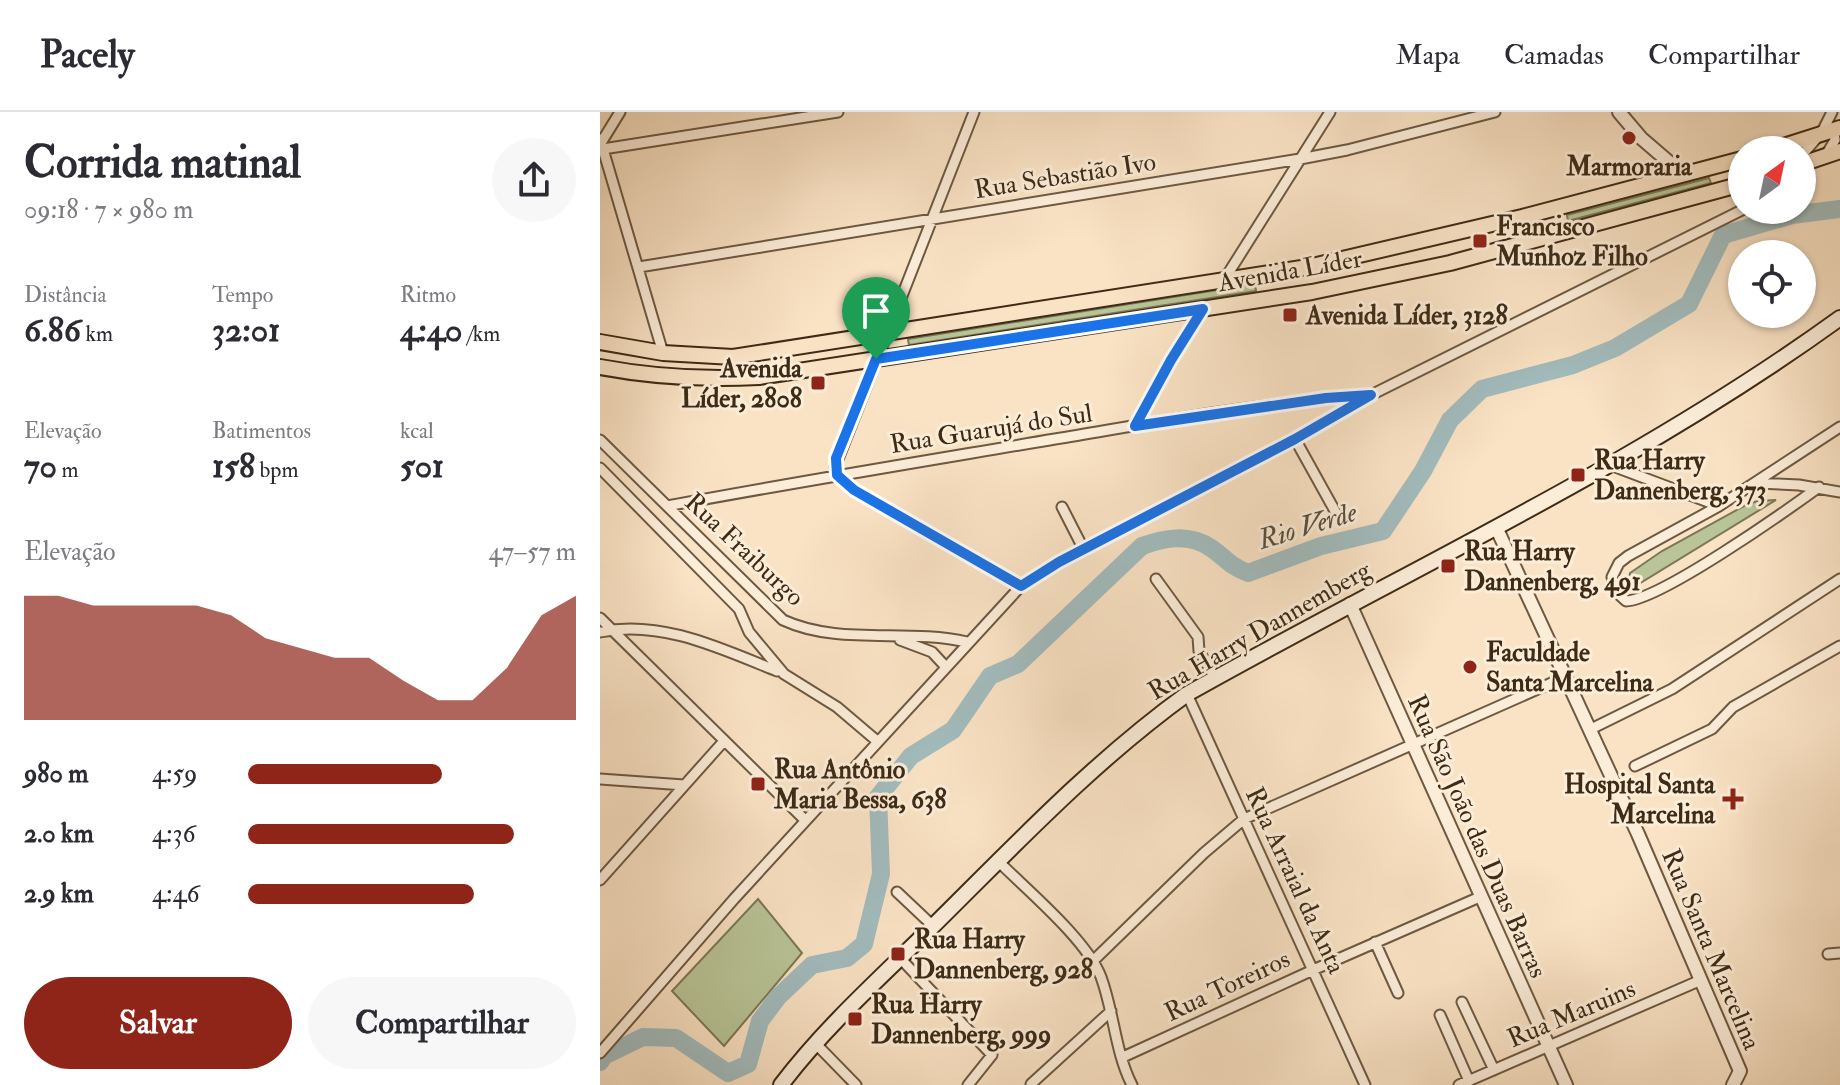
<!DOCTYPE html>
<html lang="pt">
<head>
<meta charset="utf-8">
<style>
  :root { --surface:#fff; --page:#f7f7f7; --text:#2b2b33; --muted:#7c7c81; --line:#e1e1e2; --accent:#8f2418 }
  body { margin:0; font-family:"IM FELL Double Pica",serif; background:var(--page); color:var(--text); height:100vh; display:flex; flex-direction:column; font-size:30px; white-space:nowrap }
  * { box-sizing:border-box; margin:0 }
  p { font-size:26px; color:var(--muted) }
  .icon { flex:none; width:44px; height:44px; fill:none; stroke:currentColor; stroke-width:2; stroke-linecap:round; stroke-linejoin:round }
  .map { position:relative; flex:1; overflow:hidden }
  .drawer { display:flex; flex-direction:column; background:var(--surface); width:600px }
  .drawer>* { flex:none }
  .needle { width:52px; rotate:33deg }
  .controls { position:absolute; left:1128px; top:24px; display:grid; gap:16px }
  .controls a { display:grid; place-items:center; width:88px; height:88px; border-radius:50%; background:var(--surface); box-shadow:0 2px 6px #0004; font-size:40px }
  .pin { position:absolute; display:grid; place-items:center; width:68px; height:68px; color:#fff; margin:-82px -34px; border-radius:50% 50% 50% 0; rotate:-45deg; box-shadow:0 0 8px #0007 }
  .pin .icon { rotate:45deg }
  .round { display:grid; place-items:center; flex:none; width:84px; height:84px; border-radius:42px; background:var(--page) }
  .headline { display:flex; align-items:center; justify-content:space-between; height:136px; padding:0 24px }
  h1 { font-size:44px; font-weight:700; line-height:60px }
  .stats { display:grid; grid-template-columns:repeat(3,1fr); gap:12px; height:136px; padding:8px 24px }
  .stats div { display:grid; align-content:center }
  .stats b { font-size:34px; font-weight:700 }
  .stats small { font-size:22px; font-weight:400 }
  .stats p { font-size:22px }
  .chart { height:224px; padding:16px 24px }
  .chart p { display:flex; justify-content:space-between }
  .chart svg { width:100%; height:144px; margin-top:8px; fill:var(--accent); opacity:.7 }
  .action { display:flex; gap:16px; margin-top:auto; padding:16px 24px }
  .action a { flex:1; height:92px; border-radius:48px; background:var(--accent); color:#fff; font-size:32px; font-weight:700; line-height:92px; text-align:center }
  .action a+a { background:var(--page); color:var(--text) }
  ul { padding:0 24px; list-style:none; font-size:26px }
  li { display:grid; grid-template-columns:128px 96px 1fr; align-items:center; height:60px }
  li i { height:20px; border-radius:10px; background:var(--accent) }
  header { display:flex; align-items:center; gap:48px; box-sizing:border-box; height:112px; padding:0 40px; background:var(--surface); border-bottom:2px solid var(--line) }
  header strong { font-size:38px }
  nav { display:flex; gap:44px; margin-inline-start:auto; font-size:28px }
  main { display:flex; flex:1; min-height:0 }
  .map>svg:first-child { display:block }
  .green { fill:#b9c598; stroke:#7c7857; stroke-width:2 }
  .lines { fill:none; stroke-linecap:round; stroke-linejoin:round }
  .river { stroke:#a2bcbe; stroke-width:18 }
  .minor-casing { stroke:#6d5942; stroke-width:13 }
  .tertiary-casing { stroke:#6d5942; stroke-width:16 }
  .secondary-casing { stroke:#3e2b16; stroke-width:18 }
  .primary-casing { stroke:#3e2b16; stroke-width:18 }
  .minor { stroke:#fcedd9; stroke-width:9 }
  .tertiary { stroke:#fcedd9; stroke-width:12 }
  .secondary { stroke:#fcedd9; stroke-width:14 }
  .primary { stroke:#fae3c5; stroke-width:14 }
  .route-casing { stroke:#fff; stroke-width:16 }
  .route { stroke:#1a73e8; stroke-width:10 }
  .poi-dot { fill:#8f2418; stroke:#fcedd9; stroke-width:3 }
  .labels { text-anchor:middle; stroke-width:6; stroke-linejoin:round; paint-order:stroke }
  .poi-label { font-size:26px; font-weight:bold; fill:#3e2b16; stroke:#fcedd9; text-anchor:start }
  .street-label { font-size:26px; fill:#3e2b16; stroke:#fcedd9 }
  .water-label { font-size:28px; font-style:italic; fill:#574f40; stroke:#fcedd9 }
</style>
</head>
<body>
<header>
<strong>Pacely</strong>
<nav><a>Mapa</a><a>Camadas</a><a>Compartilhar</a></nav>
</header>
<main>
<section class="drawer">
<div class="headline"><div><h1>Corrida matinal</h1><p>09:18 · 7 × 980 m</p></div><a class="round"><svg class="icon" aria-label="share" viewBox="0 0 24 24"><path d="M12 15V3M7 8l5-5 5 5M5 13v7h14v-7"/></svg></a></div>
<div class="stats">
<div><p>Distância</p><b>6.86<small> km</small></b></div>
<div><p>Tempo</p><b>32:01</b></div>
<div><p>Ritmo</p><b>4:40<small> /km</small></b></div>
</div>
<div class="stats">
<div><p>Elevação</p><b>70<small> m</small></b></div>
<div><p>Batimentos</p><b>158<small> bpm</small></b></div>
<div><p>kcal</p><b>501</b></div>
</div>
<div class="chart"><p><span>Elevação</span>47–57 m</p>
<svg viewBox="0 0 160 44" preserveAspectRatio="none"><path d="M0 44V6L10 6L20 9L30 9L40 9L50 9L60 12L70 19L80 22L90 25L100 25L110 32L120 38L130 38L140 28L150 12L160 6V44z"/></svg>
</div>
<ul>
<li><b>980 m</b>4:59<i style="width:59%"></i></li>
<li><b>2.0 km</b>4:36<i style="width:81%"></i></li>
<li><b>2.9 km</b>4:46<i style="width:69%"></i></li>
</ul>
<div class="action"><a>Salvar</a><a>Compartilhar</a></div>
</section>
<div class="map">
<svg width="1240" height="973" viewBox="0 0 1240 973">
  <rect width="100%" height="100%" fill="#fae3c5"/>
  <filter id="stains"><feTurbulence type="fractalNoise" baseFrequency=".0025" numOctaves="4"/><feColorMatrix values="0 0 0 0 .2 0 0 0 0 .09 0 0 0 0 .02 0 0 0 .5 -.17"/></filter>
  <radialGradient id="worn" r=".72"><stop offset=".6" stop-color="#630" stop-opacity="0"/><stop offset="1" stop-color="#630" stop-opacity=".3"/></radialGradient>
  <!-- green -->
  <path class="green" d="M1109,66L1111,71L968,109L967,103Z
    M655,172L656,179L309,233L308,227Z
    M1176,388L1037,473L1031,475L1028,472L1030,461L1062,439L1144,394L1157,389Z
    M158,787L202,841L124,934L72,879Z"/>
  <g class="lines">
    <!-- river -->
    <path class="river" d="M0,950L4,944L43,925L76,926L128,961L148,952L160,909L178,885L212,853L247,846L264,832L281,762L278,685L311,644L353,618L390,564L418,552L542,434C564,426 589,421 611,436C626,446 628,453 648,461L721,434L783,419L823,359L850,308L882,277L973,253L1015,236L1089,192L1123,123L1192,103L1240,97"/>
    <defs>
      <path id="minor" d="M374,0L235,355L237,363L254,378L421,474
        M0,27L63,241
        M1,31L20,0
        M3,37L238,0
        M1202,43L1222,20L1232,0
        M1226,43L1235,28L1234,17
        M39,155L700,47L747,38L895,0
        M624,168L730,0
        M535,314L571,248L603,197
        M695,327L740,408
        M0,328L183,508C239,534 307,516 367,530
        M1010,353L1119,394
        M0,356L139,497L149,520L184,562L237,595L277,629
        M1156,371L1199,373L1240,380
        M1219,375C1186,399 1060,488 1026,489L1016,480L1012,465L1019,451L1028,444L1119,394L1240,315
        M67,394C196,370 325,349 455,327C558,310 662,290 766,284
        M462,395L484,438
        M556,467L598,525L599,539L615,566
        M0,506L205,708
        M0,520C61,507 122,537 177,559
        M300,528L332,540L345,554
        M587,582L765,973
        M991,617L1072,577L1240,467
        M1035,654L1112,617L1133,595L1240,534
        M0,667L84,673
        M398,749C427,778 487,828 501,865C514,900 515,940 532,973
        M0,768L124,629
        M297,780L333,814
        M775,830L798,881
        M1228,842L1240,841
        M300,846L392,943L368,973
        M494,848L604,741L644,707L965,565
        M862,890L894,958
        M840,903L869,969
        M216,932L256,973
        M0,941L134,787L421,474L459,450L695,327L771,283L1142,98
        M523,945L713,858L882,784
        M431,972L511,899
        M859,973L1101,868"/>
      <path id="tertiary" d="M1019,0L1041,26L1084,63
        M896,415L1038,722L1140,959L1133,973
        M750,492L966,973"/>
      <path id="secondary" d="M181,973C225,915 280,866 332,815C414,734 493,650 587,582C805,459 1036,354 1240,206"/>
      <path id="primary" d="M1171,38L1240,16
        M1202,52L1240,39
        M0,230L63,241L133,245L708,155L922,105L1142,47
        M0,255C53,265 104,268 159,265L712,180L850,151L1142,72"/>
    </defs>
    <!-- minor casing -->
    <use href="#minor" class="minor-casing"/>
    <!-- tertiary casing -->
    <use href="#tertiary" class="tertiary-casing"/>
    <!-- secondary casing -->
    <use href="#secondary" class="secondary-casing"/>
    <!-- primary casing -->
    <use href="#primary" class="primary-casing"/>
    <!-- minor -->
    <use href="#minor" class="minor"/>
    <!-- tertiary -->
    <use href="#tertiary" class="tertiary"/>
    <!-- secondary -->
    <use href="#secondary" class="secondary"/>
    <!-- primary -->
    <use href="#primary" class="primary"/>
  </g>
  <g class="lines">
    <defs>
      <path id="route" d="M603,197L571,248L535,314L726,286L771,283L695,327L459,450L421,474L254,378L237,363L236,346L276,247Z"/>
    </defs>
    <!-- route casing -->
    <use href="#route" class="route-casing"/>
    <!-- route -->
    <use href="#route" class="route"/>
  </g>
  <!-- markers -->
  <g class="poi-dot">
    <circle cx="1029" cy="26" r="8"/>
    <rect x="872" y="121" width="16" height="16" rx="4"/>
    <rect x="682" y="195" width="16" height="16" rx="4"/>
    <rect x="210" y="263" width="16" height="16" rx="4"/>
    <rect x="970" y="355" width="16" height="16" rx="4"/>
    <rect x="840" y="446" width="16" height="16" rx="4"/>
    <circle cx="870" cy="555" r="8"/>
    <rect x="150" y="664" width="16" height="16" rx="4"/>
    <path d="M1129 675h8v8h8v8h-8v8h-8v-8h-8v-8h8z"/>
    <rect x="290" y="834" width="16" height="16" rx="4"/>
    <rect x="247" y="899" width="16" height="16" rx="4"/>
  </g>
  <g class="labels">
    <!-- poi labels -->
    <g class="poi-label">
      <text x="1029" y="63" text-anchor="middle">Marmoraria</text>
      <text x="896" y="123">Francisco<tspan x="896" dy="30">Munhoz Filho</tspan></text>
      <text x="706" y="212">Avenida Líder, 3128</text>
      <text x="202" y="265" text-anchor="end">Avenida<tspan x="202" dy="30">Líder, 2808</tspan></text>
      <text x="994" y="357">Rua Harry<tspan x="994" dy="30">Dannenberg, 373</tspan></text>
      <text x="864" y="448">Rua Harry<tspan x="864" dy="30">Dannenberg, 491</tspan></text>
      <text x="886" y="549">Faculdade<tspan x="886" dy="30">Santa Marcelina</tspan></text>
      <text x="174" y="666">Rua Antônio<tspan x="174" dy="30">Maria Bessa, 638</tspan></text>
      <text x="1115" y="681" text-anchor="end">Hospital Santa<tspan x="1115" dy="30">Marcelina</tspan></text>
      <text x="314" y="836">Rua Harry<tspan x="314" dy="30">Dannenberg, 928</tspan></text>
      <text x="271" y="901">Rua Harry<tspan x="271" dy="30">Dannenberg, 999</tspan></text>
    </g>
    <!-- street labels -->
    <g class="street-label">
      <text transform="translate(465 63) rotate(-9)" y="9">Rua Sebastião Ivo</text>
      <text transform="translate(690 158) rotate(-10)" y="9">Avenida Líder</text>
      <text transform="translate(391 316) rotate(-9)" y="9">Rua Guarujá do Sul</text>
      <text transform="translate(145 437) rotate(43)" y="9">Rua Fraiburgo</text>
      <text transform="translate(659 518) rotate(-30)" y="9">Rua Harry Dannemberg</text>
      <text transform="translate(878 724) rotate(66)" y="9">Rua São João das Duas Barras</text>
      <text transform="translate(696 768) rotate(65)" y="9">Rua Arraial da Anta</text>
      <text transform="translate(1112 837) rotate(67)" y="9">Rua Santa Marcelina</text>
      <text transform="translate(627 873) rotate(-25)" y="9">Rua Toreiros</text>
      <text transform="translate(971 901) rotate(-23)" y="9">Rua Maruins</text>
    </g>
    <!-- water labels -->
    <g class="water-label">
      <text transform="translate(707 413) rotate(-17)" y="10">Rio Verde</text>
    </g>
  </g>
  <rect width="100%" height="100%" filter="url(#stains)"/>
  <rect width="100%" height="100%" fill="url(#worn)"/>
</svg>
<div class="controls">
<a><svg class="needle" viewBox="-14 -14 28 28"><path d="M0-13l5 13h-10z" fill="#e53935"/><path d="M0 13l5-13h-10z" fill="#7c7c81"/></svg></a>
<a><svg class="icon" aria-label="locate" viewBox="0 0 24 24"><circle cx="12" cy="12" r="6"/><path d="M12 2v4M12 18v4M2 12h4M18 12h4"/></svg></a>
</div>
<div class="pin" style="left:276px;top:247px;background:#1e9e55"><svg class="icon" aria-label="arrive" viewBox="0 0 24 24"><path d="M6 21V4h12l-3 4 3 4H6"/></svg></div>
</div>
</main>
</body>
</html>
